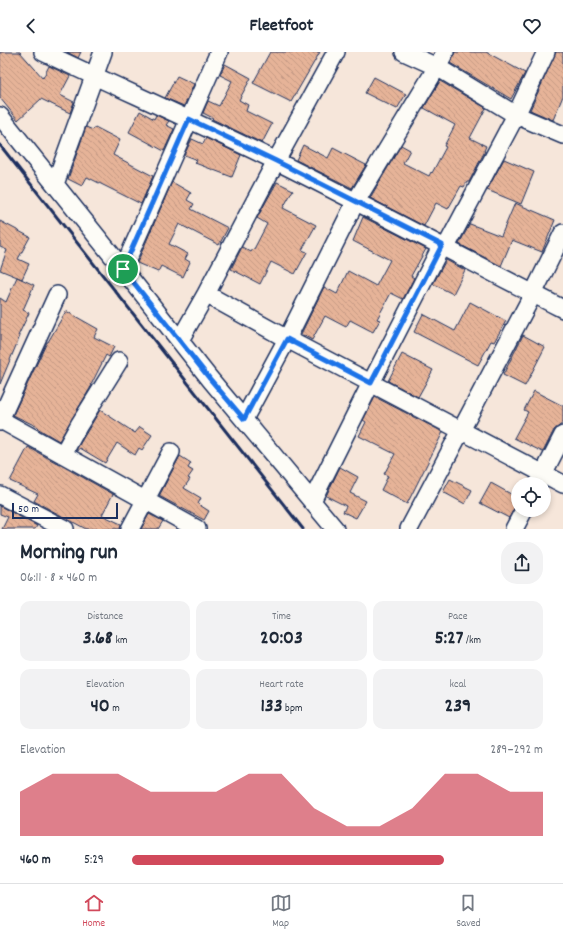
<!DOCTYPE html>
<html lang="en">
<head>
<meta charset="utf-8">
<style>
  :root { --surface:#fff; --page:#f2f2f3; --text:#1f2937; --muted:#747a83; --line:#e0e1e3; --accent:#d1495b }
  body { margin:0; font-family:Dekko,sans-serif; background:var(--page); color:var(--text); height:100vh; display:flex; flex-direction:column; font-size:15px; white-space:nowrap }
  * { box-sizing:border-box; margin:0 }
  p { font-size:13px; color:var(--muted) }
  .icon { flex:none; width:22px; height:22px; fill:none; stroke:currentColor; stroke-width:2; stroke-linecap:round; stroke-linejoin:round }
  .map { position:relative; height:477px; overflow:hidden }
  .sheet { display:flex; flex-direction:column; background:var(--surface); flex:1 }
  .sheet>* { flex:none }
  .buttons { position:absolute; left:511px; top:425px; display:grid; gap:8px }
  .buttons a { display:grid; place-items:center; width:40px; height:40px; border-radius:50%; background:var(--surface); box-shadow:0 2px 6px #0003; font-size:20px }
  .scale { position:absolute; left:12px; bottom:10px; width:106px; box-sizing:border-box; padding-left:4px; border:2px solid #1b2f5e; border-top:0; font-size:11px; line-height:14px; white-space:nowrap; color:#1b2f5e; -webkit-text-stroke:3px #fdfcf7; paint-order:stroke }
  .pin { position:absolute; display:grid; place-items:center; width:34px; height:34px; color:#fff; margin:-17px; border:2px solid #fff; border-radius:50%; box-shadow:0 1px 4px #0007 }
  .round { display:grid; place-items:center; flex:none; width:42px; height:42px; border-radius:16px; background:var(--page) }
  .head { display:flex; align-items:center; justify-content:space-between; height:68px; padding:0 20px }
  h1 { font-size:22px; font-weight:700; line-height:30px }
  .metrics { display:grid; grid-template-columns:repeat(3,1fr); gap:6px; height:68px; padding:4px 20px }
  .metrics div { display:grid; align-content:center; border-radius:10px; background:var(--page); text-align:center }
  .metrics b { font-size:20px; font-weight:700 }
  .metrics small { font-size:11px; font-weight:400 }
  .metrics p { font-size:11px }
  .chart { height:112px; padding:8px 20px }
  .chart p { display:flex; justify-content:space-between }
  .chart svg { width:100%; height:72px; margin-top:4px; fill:var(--accent); opacity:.7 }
  ul { padding:0 20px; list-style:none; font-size:13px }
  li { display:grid; grid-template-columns:64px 48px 1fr; align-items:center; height:30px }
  li i { height:10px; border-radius:5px; background:var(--accent) }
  header { display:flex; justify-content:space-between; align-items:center; height:52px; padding:0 20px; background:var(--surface); font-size:18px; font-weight:700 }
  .tab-bar { display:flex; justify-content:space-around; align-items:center; height:56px; border-top:1px solid var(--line); background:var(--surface); font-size:11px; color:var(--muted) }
  .tab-bar a { display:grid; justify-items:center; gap:2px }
  .tab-bar .current { color:var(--accent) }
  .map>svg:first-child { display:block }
  .building { fill:url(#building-back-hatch); stroke:#1b2f5e }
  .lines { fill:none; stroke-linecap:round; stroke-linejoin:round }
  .minor-casing { stroke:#1b2f5e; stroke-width:20 }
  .minor { stroke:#fdfcf7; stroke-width:17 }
  .rail { stroke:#1b2f5e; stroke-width:3 }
  .route-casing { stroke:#fff; stroke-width:8 }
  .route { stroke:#1a73e8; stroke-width:5 }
</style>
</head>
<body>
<header><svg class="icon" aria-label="back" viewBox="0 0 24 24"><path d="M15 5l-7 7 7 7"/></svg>Fleetfoot<svg class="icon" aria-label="heart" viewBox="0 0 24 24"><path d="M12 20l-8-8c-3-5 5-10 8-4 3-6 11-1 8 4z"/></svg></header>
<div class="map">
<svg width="563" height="477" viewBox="0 0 563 477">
  <defs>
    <pattern id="building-back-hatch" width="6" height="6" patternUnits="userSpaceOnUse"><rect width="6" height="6" fill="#e6b398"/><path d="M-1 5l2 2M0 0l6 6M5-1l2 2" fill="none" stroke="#c59a85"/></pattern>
  </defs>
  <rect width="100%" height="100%" fill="#f6e6da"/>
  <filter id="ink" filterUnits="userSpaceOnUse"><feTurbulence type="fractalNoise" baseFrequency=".025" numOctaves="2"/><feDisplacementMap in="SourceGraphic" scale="8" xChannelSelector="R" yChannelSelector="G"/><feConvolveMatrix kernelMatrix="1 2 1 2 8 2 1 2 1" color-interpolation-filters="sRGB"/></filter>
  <g filter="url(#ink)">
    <!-- building -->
    <path class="building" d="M0,0H20L43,26L49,14L70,24L60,43L74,50L70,61L41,47L18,68L0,46Z
      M67,0H81L78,6Z
      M270,0H320L291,50L253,31Z
      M455,0H486L525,21L511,47L450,11Z
      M556,0H563V44L553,68L530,58Z
      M225,12L251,26L239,48L248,53L246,59L272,72L262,91L212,67L213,66L203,61L208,49L219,54L232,29L220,23Z
      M177,24L194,32L184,54L165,46Z
      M374,25L406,42L397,57L365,41Z
      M440,29L486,56L470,86L486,94L484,99H485L469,130H467L464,135L461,134L448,157L436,151L424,174L370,146L401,93L410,98L403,111L429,124L431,120L432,121L446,95L444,94L455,73L424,56Z
      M140,59L154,67L156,63L169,69L166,73L174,77L164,99L129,80Z
      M86,75L93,78L95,75L120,88L113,103L153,124L141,152L87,125L82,134L68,127Z
      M206,86L241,103L232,125L195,111L197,108L184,103L192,87L203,92Z
      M303,93L328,106L333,96L366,113L352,136L296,108Z
      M504,107L534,120L521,152L487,138Z
      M172,130L191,141L187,148L194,152L191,157L228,176L219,193L179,172L169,192L188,202L185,207L190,210L183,225L161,214L158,220L137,211Z
      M277,130L293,138L283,156L316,173L302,198L307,200L295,222L271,210L260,232L231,217L242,195L251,200L253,197H254L267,172L257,166Z
      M515,151L555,168L542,200L512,188L501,214L459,192L470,172L501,184Z
      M363,165L426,197L411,224L414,226L403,247L391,241L377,267L380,268L373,280L350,268L346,275L325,264L312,288L301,282L324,235L337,242L348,219L376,234L390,208L353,189Z
      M0,169L30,185L18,207L29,212L22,227L0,218L7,198L0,195Z
      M446,208L465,218L453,242L433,232Z
      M17,225L34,233L23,258L29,261L18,284H20L0,332V246L6,250Z
      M470,250L506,269L494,290L491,289L478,313L414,280L423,262L455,279Z
      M66,259L98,277L94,285L114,295L109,305L106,303L91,333H92L59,389L37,376L38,375L13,363L47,290H48Z
      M523,283L545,295L525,334L503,323Z
      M402,302L433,318L418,345L388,329Z
      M534,339L563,354V371L554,378L543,400L514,386L528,360L524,358Z
      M375,345L443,380L407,452L381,438L388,424L384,422L395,402L359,384L366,370L363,368Z
      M100,358L135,381L140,375L152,383L142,398L139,396L135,403L117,391L105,411L80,396L78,399L76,398Z
      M28,395L113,442L102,463L121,472L120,477H86L34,449L38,442L10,429Z
      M180,404L191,411L188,416L193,419L188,426L190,427L184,436L201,446L198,452L209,459L204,468L159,444Z
      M340,415L358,425L350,441L366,449L356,466L343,460L346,454L326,444Z
      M450,427L472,438L465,452L443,440Z
      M491,431L518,446V450L509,466L480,451Z
      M0,454L37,474L35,477H2L8,465L0,462Z
      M149,462L163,469L158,477H141Z"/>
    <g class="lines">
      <defs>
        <path id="minor" d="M43,0C121,37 199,71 276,109C372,157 467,208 563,257
          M404,0L437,15L516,63L563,83
          M445,0L437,15L356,149L287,287L563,432
          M0,64L123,217L210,327L335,477
          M55,132L103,0
          M446,195L516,63L546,0
          M123,217L219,0
          M206,242L287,287L244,367
          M180,288L206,242L276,109L336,0
          M0,368L57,243
          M0,370L1,368L197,477
          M63,402L79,373L119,309
          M538,432L563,383
          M0,443L65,477
          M312,449L371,331L442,193
          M130,477L171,400
          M409,477L533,242L563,181
          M514,477L524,458"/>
      </defs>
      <!-- minor casing -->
      <use href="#minor" class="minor-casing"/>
      <!-- minor -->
      <use href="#minor" class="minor"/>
      <!-- rail -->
      <path class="rail" d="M0,93L303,477"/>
    </g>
  </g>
  <g class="lines" filter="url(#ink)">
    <defs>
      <path id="route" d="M189,67L276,109L442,193L371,331L287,287L244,367L210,327L123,217Z"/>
    </defs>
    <!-- route casing -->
    <use href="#route" class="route-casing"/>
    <!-- route -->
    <use href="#route" class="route"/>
  </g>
</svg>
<div class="buttons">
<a><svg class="icon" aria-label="locate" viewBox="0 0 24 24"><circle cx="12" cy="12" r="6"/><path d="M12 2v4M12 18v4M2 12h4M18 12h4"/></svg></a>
</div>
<div class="scale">50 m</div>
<div class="pin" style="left:123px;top:217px;background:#1e9e55"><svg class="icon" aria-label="arrive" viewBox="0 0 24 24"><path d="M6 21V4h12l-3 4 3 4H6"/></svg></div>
</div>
<section class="sheet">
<div class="head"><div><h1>Morning run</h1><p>06:11 · 8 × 460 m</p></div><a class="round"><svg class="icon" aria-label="share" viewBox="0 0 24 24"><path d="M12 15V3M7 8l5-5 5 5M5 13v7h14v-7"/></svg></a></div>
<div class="metrics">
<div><p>Distance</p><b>3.68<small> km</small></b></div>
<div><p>Time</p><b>20:03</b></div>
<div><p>Pace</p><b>5:27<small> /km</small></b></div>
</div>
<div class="metrics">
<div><p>Elevation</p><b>40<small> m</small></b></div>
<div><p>Heart rate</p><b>133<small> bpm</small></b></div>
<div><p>kcal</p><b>239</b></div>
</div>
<div class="chart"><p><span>Elevation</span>289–292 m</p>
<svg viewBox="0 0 160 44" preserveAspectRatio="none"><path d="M0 44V17L10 6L20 6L30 6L40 17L50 17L60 17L70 6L80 6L90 27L100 38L110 38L120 27L130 6L140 6L150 17L160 17V44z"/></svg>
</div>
<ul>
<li><b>460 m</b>5:29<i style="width:76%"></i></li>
</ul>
</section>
<nav class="tab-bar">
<a class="current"><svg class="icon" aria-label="home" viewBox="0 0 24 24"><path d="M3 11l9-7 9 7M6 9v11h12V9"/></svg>Home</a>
<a><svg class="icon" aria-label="map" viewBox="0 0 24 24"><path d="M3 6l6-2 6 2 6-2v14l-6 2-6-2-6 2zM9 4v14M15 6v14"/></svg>Map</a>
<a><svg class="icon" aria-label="saved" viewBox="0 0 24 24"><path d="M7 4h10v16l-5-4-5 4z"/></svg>Saved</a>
</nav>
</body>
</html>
